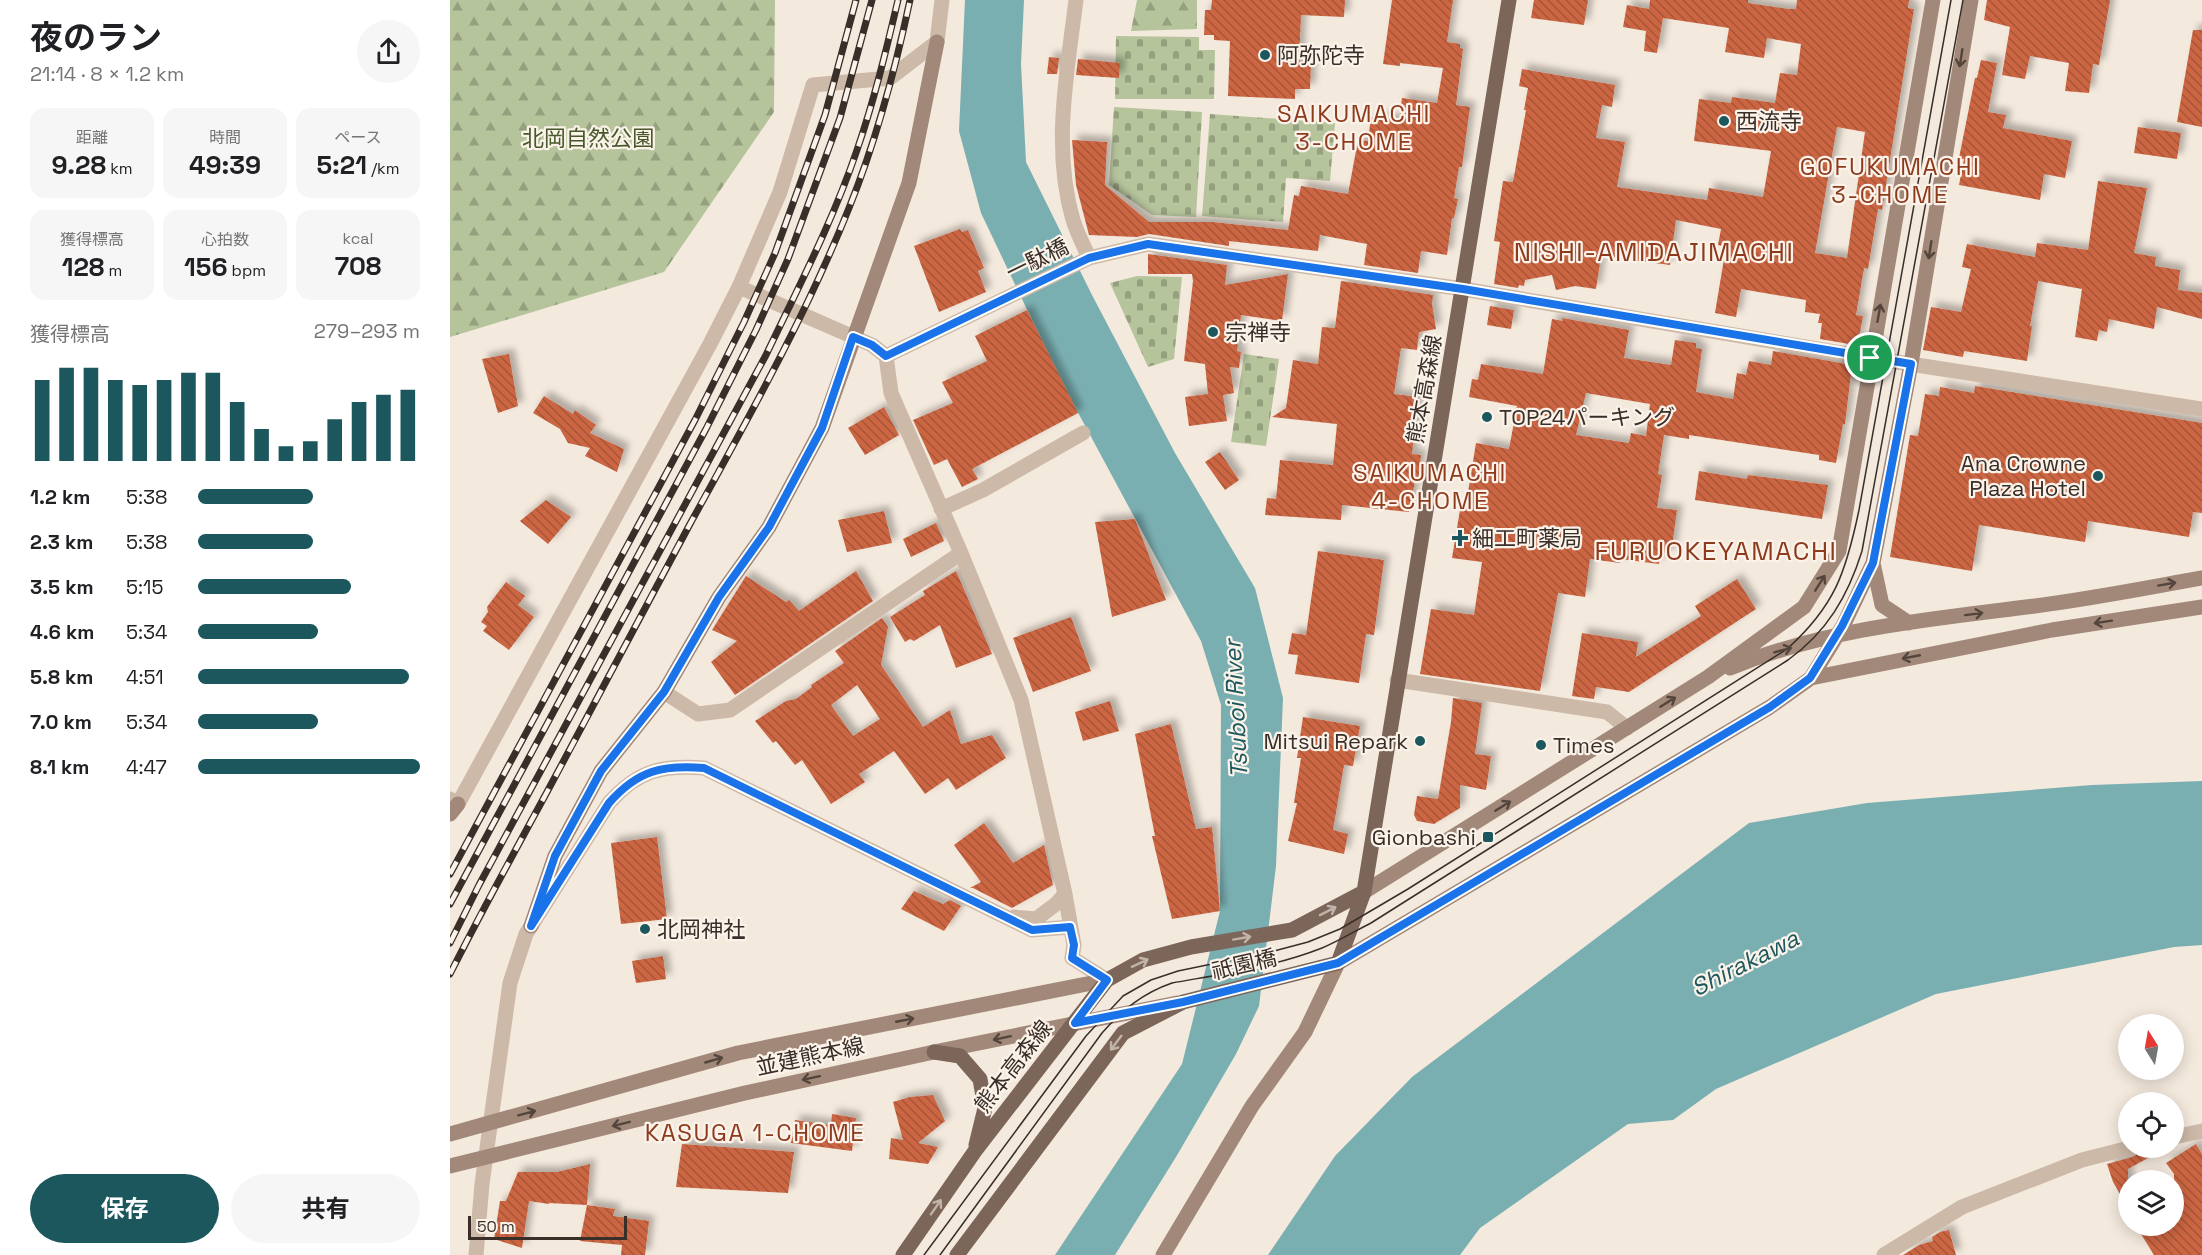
<!DOCTYPE html>
<html lang="ja">
<head>
<meta charset="utf-8">
<style>
  :root { --surface:#fff; --page:#f6f6f6; --text:#202124; --muted:#757577; --accent:#1b575d }
  body { margin:0; font-family:"Space Grotesk","Noto Sans JP",sans-serif; background:var(--page); color:var(--text); height:100vh; display:flex; flex-direction:column; font-size:22px; white-space:nowrap }
  * { box-sizing:border-box; margin:0 }
  p { font-size:20px; color:var(--muted) }
  .icon { flex:none; width:33px; height:33px; fill:none; stroke:currentColor; stroke-width:2; stroke-linecap:round; stroke-linejoin:round }
  .map { position:relative; flex:1; overflow:hidden }
  .drawer { display:flex; flex-direction:column; background:var(--surface); width:450px }
  .drawer>* { flex:none }
  .needle { width:39px; rotate:349deg }
  .controls { position:absolute; left:1668px; top:1014px; display:grid; gap:12px }
  .controls a { display:grid; place-items:center; width:66px; height:66px; border-radius:50%; background:var(--surface); box-shadow:0 3px 15px #0003; font-size:30px }
  .scale { position:absolute; left:18px; bottom:15px; width:159px; box-sizing:border-box; padding-left:6px; border:3px solid #392e28; border-top:0; font-size:16px; line-height:21px; white-space:nowrap; color:#392e28; -webkit-text-stroke:4px #fbf3ea; paint-order:stroke }
  .pin { position:absolute; display:grid; place-items:center; width:51px; height:51px; color:#fff; margin:-26px; border:3px solid #fff; border-radius:50%; box-shadow:0 2px 6px #0007 }
  .round { display:grid; place-items:center; flex:none; width:63px; height:63px; border-radius:32px; background:var(--page) }
  .summary { display:flex; align-items:center; justify-content:space-between; height:102px; padding:0 30px }
  h1 { font-size:33px; font-weight:700; line-height:45px }
  .metrics { display:grid; grid-template-columns:repeat(3,1fr); gap:9px; height:102px; padding:6px 30px }
  .metrics div { display:grid; align-content:center; border-radius:15px; background:var(--page); text-align:center }
  .metrics b { font-size:26px; font-weight:700 }
  .metrics small { font-size:16px; font-weight:400 }
  .metrics p { font-size:16px }
  .chart { height:168px; padding:12px 30px }
  .chart p { display:flex; justify-content:space-between }
  .chart svg { width:100%; height:108px; margin-top:6px; stroke:var(--accent); stroke-width:6 }
  .button { display:flex; gap:12px; margin-top:auto; padding:12px 30px }
  .button a { flex:1; height:69px; border-radius:36px; background:var(--accent); color:#fff; font-size:24px; font-weight:700; line-height:69px; text-align:center }
  .button a+a { background:var(--page); color:var(--text) }
  ul { padding:0 30px; list-style:none; font-size:20px }
  li { display:grid; grid-template-columns:96px 72px 1fr; align-items:center; height:45px }
  li i { height:15px; border-radius:8px; background:var(--accent) }
  main { display:flex; flex:1; min-height:0 }
  .map>svg:first-child { display:block }
  .forest { fill:url(#forest-firs) }
  .cemetery { fill:url(#cemetery-stones) }
  .water { fill:#7aafb2 }
  .building { fill:url(#building-back-hatch); fill-rule:evenodd; filter:url(#shadow) }
  .lines { fill:none; stroke-linecap:round; stroke-linejoin:round }
  .street { stroke:#cdb9a8; stroke-width:15 }
  .secondary { stroke:#a18879; stroke-width:15 }
  .primary { stroke:#7c6559; stroke-width:15 }
  .tram { stroke:#392e28; stroke-width:1.5 }
  .rail-casing { stroke:#392e28; stroke-width:7 }
  .rail { stroke:#fbf3ea; stroke-width:4.5; stroke-dasharray:14; stroke-linecap:butt }
  .oneway { stroke:#53443c }
  .oneway2 { stroke:#c2b3a9 }
  .route-casing { stroke:#fff; stroke-width:12 }
  .route { stroke:#1a73e8; stroke-width:8 }
  .poi-dot { fill:#1b575d; stroke:#fbf3ea; stroke-width:2 }
  .labels { text-anchor:middle; stroke-width:4.5; stroke-linejoin:round; paint-order:stroke }
  .poi-label { font-size:22px; fill:#392e28; stroke:#fbf3ea; text-anchor:start }
  .park-label { font-size:22px; fill:#47592b; stroke:#fbf3ea }
  .street-label { font-size:22px; fill:#392e28; stroke:#fbf3ea }
  .neighbourhood-label { font-size:24px; letter-spacing:1.5px; fill:#8d3a1d; stroke:#fbf3ea }
  .water-label { font-size:24px; font-style:italic; fill:#1b575d; stroke:#fbf3ea }
  .quarter-label { font-size:26px; letter-spacing:1.5px; fill:#8d3a1d; stroke:#fbf3ea }
</style>
</head>
<body>
<main>
<section class="drawer">
<div class="summary"><div><h1>夜のラン</h1><p>21:14 · 8 × 1.2 km</p></div><a class="round"><svg class="icon" aria-label="share" viewBox="0 0 24 24"><path d="M12 15V3M7 8l5-5 5 5M5 13v7h14v-7"/></svg></a></div>
<div class="metrics">
<div><p>距離</p><b>9.28<small> km</small></b></div>
<div><p>時間</p><b>49:39</b></div>
<div><p>ペース</p><b>5:21<small> /km</small></b></div>
</div>
<div class="metrics">
<div><p>獲得標高</p><b>128<small> m</small></b></div>
<div><p>心拍数</p><b>156<small> bpm</small></b></div>
<div><p>kcal</p><b>708</b></div>
</div>
<div class="chart"><p><span>獲得標高</span>279–293 m</p>
<svg viewBox="0 0 160 44" preserveAspectRatio="none"><path d="M5 44V11M15 44V6M25 44V6M35 44V11M45 44V13M55 44V11M65 44V8M75 44V8M85 44V20M95 44V31M105 44V38M115 44V36M125 44V27M135 44V20M145 44V17M155 44V15"/></svg>
</div>
<ul>
<li><b>1.2 km</b>5:38<i style="width:52%"></i></li>
<li><b>2.3 km</b>5:38<i style="width:52%"></i></li>
<li><b>3.5 km</b>5:15<i style="width:69%"></i></li>
<li><b>4.6 km</b>5:34<i style="width:54%"></i></li>
<li><b>5.8 km</b>4:51<i style="width:95%"></i></li>
<li><b>7.0 km</b>5:34<i style="width:54%"></i></li>
<li><b>8.1 km</b>4:47<i style="width:100%"></i></li>
</ul>
<div class="button"><a>保存</a><a>共有</a></div>
</section>
<div class="map">
<svg width="1752" height="1255" viewBox="0 0 1752 1255">
  <defs>
    <pattern id="forest-firs" width="22" height="20" patternUnits="userSpaceOnUse" patternTransform="scale(1.5)"><rect width="22" height="20" fill="#b6c49c"/><path d="M5 1l3.5 6h-7zM16 11l3.5 6h-7z" fill="#95a07f"/></pattern>
    <pattern id="cemetery-stones" width="16" height="16" patternUnits="userSpaceOnUse" patternTransform="scale(1.5)"><rect width="16" height="16" fill="#b6c49c"/><path d="M2 7V4a2 2 0 0 1 4 0v3zM10 15v-3a2 2 0 0 1 4 0v3z" fill="#95a07f"/></pattern>
    <pattern id="building-back-hatch" width="6" height="6" patternUnits="userSpaceOnUse" patternTransform="scale(1.5)"><rect width="6" height="6" fill="#cc6642"/><path d="M-1 5l2 2M0 0l6 6M5-1l2 2" fill="none" stroke="#a75437"/></pattern>
    <filter id="shadow"><feDropShadow dx="5.5" dy="-5.5" stdDeviation="3" flood-color="#0004"/></filter>
  </defs>
  <rect width="100%" height="100%" fill="#f4e9dd"/>
  <!-- forest -->
  <path class="forest" d="M0,0H325L324,112L214,272L0,337Z
    M687,0H747V29L681,31Z"/>
  <!-- cemetery -->
  <path class="cemetery" d="M666,36L749,37V50H765L764,99H665Z
    M664,107L752,112L746,217L702,215L659,185Z
    M760,114L885,123L880,181L836,178L833,222L752,216Z
    M687,276L732,277L724,359L698,367L660,283Z
    M794,354L829,359L816,446L781,442Z"/>
  <!-- water -->
  <path class="water" d="M515,0H574L571,64L576,162L642,295L725,453L805,588L833,698L826,866L809,1006L786,1054L726,1157L665,1255H605L732,1064L770,911L771,705L751,641L611,381L531,213L509,131Z
    M1752,781V945L1724,947L1486,994L1266,1089L1223,1120L1178,1124L1030,1228L1010,1255H818L885,1156L962,1077L1299,823L1417,803L1642,785Z"/>
  <!-- building -->
  <path class="building" d="M762,0H895L894,17L851,15L849,61L861,62L860,89H845V99L778,96L780,41L764,40V35H754L755,10H761Z
    M942,0H1003L997,42L1010,44V48L1013,49L1006,105L1020,107L1012,167H1009L1004,198L1008,199L1004,218H1002L997,255L971,251L968,273L914,265L917,244L870,235L868,251L779,241V246L699,234L687,237L639,235L626,185L622,140L657,142L655,185L699,222H762L838,230L844,195L849,196L851,186L898,194L908,140L918,141L921,117L949,120L952,98L987,103L993,68L950,63V66L933,64Z
    M1084,0H1138L1134,25L1081,18Z
    M1200,0H1298V3L1339,9H1346L1347,0H1459L1458,8L1464,9L1432,210L1428,209L1418,269L1414,268L1406,315L1413,316L1409,337H1406L1405,345L1370,339L1372,323H1368L1370,314L1355,312L1356,300L1291,289L1286,317L1265,313L1276,247L1268,245L1271,229L1226,220L1220,265L1151,256L1146,289L1125,286L1106,290L1102,275L1075,280L1074,286L1069,285L1068,288L1044,284L1050,242L1044,241L1053,181L1063,182L1076,110H1074L1078,88L1069,86L1072,69L1165,85L1162,107L1152,105L1146,138L1175,142L1167,187L1257,200L1259,188L1313,197L1321,151L1244,141L1249,99L1281,103L1282,97L1325,103L1330,73L1347,75L1351,44L1317,38L1314,58L1275,52L1279,28L1213,18L1207,53L1194,51L1196,31L1173,27L1177,5L1199,9ZM1387,127L1415,132L1397,258L1365,253Z
    M1537,0H1660L1649,65L1643,64L1639,93L1615,91L1619,63L1580,56L1575,79L1552,75L1560,27L1534,20Z
    M1743,30H1752V127L1727,122Z
    M599,57L609,58L607,74H597Z
    M628,59L670,63L669,78L626,75Z
    M1531,60L1547,63L1538,112L1556,115L1553,128L1622,141L1615,178L1594,174L1590,200L1509,185L1514,159L1509,158L1525,78H1527Z
    M1688,127L1731,133L1727,159L1684,153Z
    M1648,181L1697,188L1684,253L1706,257L1705,266L1730,270L1728,290L1752,293V319L1707,307L1704,329L1659,319L1657,332L1649,330L1647,341L1625,337L1632,289L1588,281L1580,326H1582L1577,361L1514,351L1513,357L1473,350L1481,307L1511,312L1521,269L1512,267L1517,244L1585,257L1587,243L1638,250Z
    M510,229L512,232L518,230L534,268L528,271L536,292L489,312L464,246Z
    M698,254L777,265L775,285L838,274L832,321L791,315L787,351L791,352L789,368L780,367L784,393L773,395L777,421L739,426L735,397L758,394L755,364L734,361L743,281L742,274H698Z
    M891,281L983,295L982,304L986,329L969,332L967,350L951,348L944,394L968,397L962,454L971,455L968,481H965L959,512L892,505L891,520L815,515L817,498L826,499L830,460L883,465L887,424L822,417L836,408L843,360L868,364L872,327L885,328Z
    M1040,306L1064,310L1061,329L1037,325Z
    M577,310L628,413L522,469L528,479L512,487L497,459L484,465L463,420L503,403L492,382L537,361L525,336Z
    M1112,318L1179,330L1174,358L1221,365L1225,340L1246,343V348L1252,349L1246,392L1283,399L1287,373L1296,375L1299,361L1321,365L1323,351L1402,365L1395,424H1393L1386,463L1369,460V455L1239,435V439L1214,435L1208,474L1212,475L1207,508L1227,510L1221,554L1210,552L1209,564L1170,559V563L1140,559L1135,597L1108,593L1090,691L970,674L981,609L1024,615L1032,562L1002,558L1010,510L1015,511L1026,443L1059,449L1067,406L1019,397L1022,379L1028,380L1031,364L1093,374L1102,319L1113,321ZM1136,393L1200,404L1196,436L1181,433L1179,443L1126,435Z
    M59,354L68,406L48,413L32,359Z
    M1525,386L1752,423V513L1743,512L1739,537L1638,521L1635,542L1529,525L1522,571L1440,557L1460,435L1468,436L1475,394L1489,396L1490,387L1524,393Z
    M94,396L123,414L125,410L146,425L140,433L174,449L167,472L135,456L140,448L118,443L110,429L83,413Z
    M434,407L449,435L415,455L398,428Z
    M770,452L789,480L775,490L755,462Z
    M1249,471L1297,479L1298,475L1378,485L1372,519L1245,500Z
    M96,500L121,517L98,544L70,521Z
    M434,511L442,543L397,552L388,520Z
    M685,519L716,600L662,617L645,522Z
    M486,523L494,541L461,557L453,539Z
    M868,551L934,560L924,635L916,634L909,683L845,674L848,655L838,654L842,633L856,635Z
    M406,571L423,601L285,695L261,662L287,641L262,630L296,576L336,602L339,600L349,611Z
    M506,571L542,654L506,668L490,625L464,641L460,639L455,642L440,617L475,595L473,591Z
    M1287,579L1306,609L1179,692L1146,687L1144,699L1122,696L1132,633L1188,642L1186,657L1251,616L1245,606Z
    M56,582L75,596L68,605L84,617L59,650L33,631L37,626L31,622L38,612L37,607Z
    M621,617L641,671L583,692L563,638Z
    M432,618L438,627L431,665L473,727L500,710L511,744L542,735L556,758L506,790L498,778L475,794L444,751L409,774L415,782L381,804L352,760L345,765L326,741L323,743L305,721L336,701L346,699L362,687L361,685L394,663L385,651ZM407,685L430,719L403,736L381,705Z
    M1003,698L1032,703L1025,754L1041,756L1036,790L1010,785V808L984,824L967,821L964,815L967,796L988,799L1001,722Z
    M660,701L669,731L633,741L625,712Z
    M853,717L910,726L903,766L894,765L883,830L898,834L894,854L838,841L847,803H844L851,758H847Z
    M721,724L746,829L762,827L770,911L722,919L702,836H705L685,734Z
    M534,823L563,863L594,845L603,885L562,908L523,888H520L531,882L504,845Z
    M207,837L217,919L171,924L161,843Z
    M464,891L493,904L500,900L511,906L494,931L451,909Z
    M213,956L216,979L186,983L182,961Z
    M483,1095L495,1121L468,1143L488,1147L478,1164L439,1159L441,1138L453,1140L443,1102L460,1097Z
    M382,1114L406,1118L402,1151L341,1143L345,1120L381,1125Z
    M232,1144L344,1152L338,1193L226,1187Z
    M1746,1144L1752,1154V1255H1704L1686,1226H1724V1174L1716,1163Z
    M1688,1148H1716L1678,1169V1208L1663,1182L1657,1164L1682,1157L1686,1155Z
    M140,1164L137,1205L99,1203V1204L79,1201L72,1248L44,1239L50,1201H56L68,1172H107Z
    M137,1205L165,1209L163,1216L199,1221L195,1255H171L172,1245L130,1241Z
    M1499,1230L1506,1255H1453L1469,1245L1483,1241L1482,1237L1490,1232Z"/>
  <g class="lines">
    <!-- street -->
    <path class="street" d="M626,0C617,73 602,148 623,220C627,233 634,246 639,258
      M289,287L422,345L436,356L441,393L511,553L571,700L615,894L624,945L622,958L657,980
      M436,356L639,258L698,244L1013,289L1421,358L1752,409
      M491,509L533,490L633,433
      M947,680L1157,712L1177,728
      M214,692L248,714L280,710L511,553
      M0,799L8,804L260,344L289,287L330,192L363,85L440,78L487,42L492,0
      M564,917L586,919L606,904L615,894
      M1724,1137L1752,1131
      M26,1255L32,1184L60,983L76,934L159,803C188,770 212,765 254,768L582,930L620,927
      M1434,1255L1512,1207L1632,1160L1679,1148"/>
    <!-- secondary -->
    <path class="secondary" d="M1423,563L1432,605L1459,623
      M1280,668C1377,628 1482,619 1585,606C1641,599 1696,588 1752,578
      M1361,678L1602,630L1752,607
      M0,814L8,804
      M914,892L1258,677L1354,607L1389,551L1483,0
      M81,926L105,856L151,771L214,692L269,597L319,527L372,428L459,183L487,42
      M0,1134L288,1053L657,980
      M0,1166L295,1093L484,1052L727,1003
      M713,1255L802,1106L855,1032L888,963L1320,707L1361,678L1393,626L1423,563L1461,364L1521,0"/>
    <!-- primary -->
    <path class="primary" d="M484,1052L510,1056L530,1079L535,1108L526,1145
      M453,1255L525,1151L657,980L693,960L741,947L842,930L914,892
      M507,1255L673,1033L733,1002L888,963L914,892L1059,0"/>
    <!-- tram -->
    <path class="tram" d="M474,1255L636,1036L673,996L701,980L728,971L824,951L858,942L890,929L958,889L1337,649C1385,606 1396,572 1409,510L1501,0
      M490,1255L652,1033C672,1010 693,993 722,983C772,974 824,967 872,948C889,941 905,931 921,923L1338,660C1377,632 1398,596 1412,551L1513,0"/>
    <defs>
      <path id="rail" d="M0,874L245,420L294,322L325,253L375,115L406,0
        M0,904L256,429L306,330L338,259L390,118L422,0
        M0,943L29,885L316,355C348,288 383,221 407,150C424,101 436,51 448,0
        M0,974C31,912 64,853 97,792C145,703 192,613 240,524C297,420 355,318 399,208C426,141 445,71 460,0"/>
    </defs>
    <!-- rail casing -->
    <use href="#rail" class="rail-casing"/>
    <!-- rail -->
    <use href="#rail" class="rail"/>
  </g>
  <!-- one-way arrows -->
  <defs><path id="oneway-shaft" d="M-6 0H5M1.5-3L5.5 0L1.5 3" fill="none" stroke-width="1.6" stroke-linecap="round" stroke-linejoin="round" transform="scale(1.5)"/></defs>
  <g class="oneway">
    <use href="#oneway-shaft" transform="translate(1511 58) rotate(99)"/>
    <use href="#oneway-shaft" transform="translate(1480 250) rotate(99)"/>
    <use href="#oneway-shaft" transform="translate(1429 313) rotate(-80)"/>
    <use href="#oneway-shaft" transform="translate(1370 583) rotate(-58)"/>
    <use href="#oneway-shaft" transform="translate(1717 584) rotate(-10)"/>
    <use href="#oneway-shaft" transform="translate(1524 614) rotate(-7)"/>
    <use href="#oneway-shaft" transform="translate(1653 622) rotate(171)"/>
    <use href="#oneway-shaft" transform="translate(1333 650) rotate(-15)"/>
    <use href="#oneway-shaft" transform="translate(1461 657) rotate(169)"/>
    <use href="#oneway-shaft" transform="translate(1218 702) rotate(-32)"/>
    <use href="#oneway-shaft" transform="translate(1053 806) rotate(-32)"/>
    <use href="#oneway-shaft" transform="translate(455 1020) rotate(-11)"/>
    <use href="#oneway-shaft" transform="translate(552 1038) rotate(168)"/>
    <use href="#oneway-shaft" transform="translate(264 1060) rotate(-16)"/>
    <use href="#oneway-shaft" transform="translate(361 1078) rotate(168)"/>
    <use href="#oneway-shaft" transform="translate(77 1113) rotate(-15)"/>
    <use href="#oneway-shaft" transform="translate(171 1124) rotate(166)"/>
  </g>
  <g class="oneway2">
    <use href="#oneway-shaft" transform="translate(878 911) rotate(-27)"/>
    <use href="#oneway-shaft" transform="translate(792 938) rotate(-10)"/>
    <use href="#oneway-shaft" transform="translate(690 963) rotate(-25)"/>
    <use href="#oneway-shaft" transform="translate(666 1043) rotate(127)"/>
    <use href="#oneway-shaft" transform="translate(486 1207) rotate(-55)"/>
  </g>
  <g class="lines">
    <defs>
      <path id="route" d="M698,244L1013,289L1461,364L1423,563L1392,626L1360,678L1320,707L888,963L733,1002L625,1023L657,980L622,958L624,945L620,927L582,930L254,768C212,765 188,770 159,803L81,926L105,856L151,771L214,692L269,597L319,527L372,428L403,337L422,345L436,356L639,258Z"/>
    </defs>
    <!-- route casing -->
    <use href="#route" class="route-casing"/>
    <!-- route -->
    <use href="#route" class="route"/>
  </g>
  <!-- markers -->
  <g class="poi-dot">
    <circle cx="815" cy="55" r="6"/>
    <circle cx="1274" cy="121" r="6"/>
    <circle cx="763" cy="332" r="6"/>
    <circle cx="1037" cy="417" r="6"/>
    <circle cx="1648" cy="476" r="6"/>
    <path d="M1007 529h6v6h6v6h-6v6h-6v-6h-6v-6h6z"/>
    <circle cx="970" cy="741" r="6"/>
    <circle cx="1091" cy="745" r="6"/>
    <rect x="1032" y="831" width="12" height="12" rx="3"/>
    <circle cx="195" cy="929" r="6"/>
  </g>
  <g class="labels">
    <!-- poi labels -->
    <g class="poi-label">
      <text x="827" y="63">阿弥陀寺</text>
      <text x="1286" y="129">西流寺</text>
      <text x="775" y="340">宗禅寺</text>
      <text x="1049" y="425">TOP24パーキング</text>
      <text x="1636" y="471" text-anchor="end">Ana Crowne<tspan x="1636" dy="25">Plaza Hotel</tspan></text>
      <text x="1022" y="546">細工町薬局</text>
      <text x="958" y="749" text-anchor="end">Mitsui Repark</text>
      <text x="1103" y="753">Times</text>
      <text x="1026" y="845" text-anchor="end">Gionbashi</text>
      <text x="207" y="937">北岡神社</text>
    </g>
    <!-- park labels -->
    <g class="park-label">
      <text x="138" y="146">北岡自然公園</text>
    </g>
    <!-- street labels -->
    <g class="street-label">
      <text transform="translate(587 259) rotate(-26)" y="8">一駄橋</text>
      <text transform="translate(974 389) rotate(-80)" y="8">熊本高森線</text>
      <text transform="translate(794 964) rotate(-13)" y="8">祇園橋</text>
      <text transform="translate(360 1056) rotate(-12)" y="8">並建熊本線</text>
      <text transform="translate(563 1066) rotate(-52)" y="8">熊本高森線</text>
    </g>
    <!-- neighbourhood labels -->
    <g class="neighbourhood-label">
      <text x="904" y="122">SAIKUMACHI<tspan x="904" dy="28">3-CHOME</tspan></text>
      <text x="1440" y="175">GOFUKUMACHI<tspan x="1440" dy="28">3-CHOME</tspan></text>
      <text x="980" y="481">SAIKUMACHI<tspan x="980" dy="28">4-CHOME</tspan></text>
      <text x="305" y="1141">KASUGA 1-CHOME</text>
    </g>
    <!-- water labels -->
    <g class="water-label">
      <text transform="translate(786 709) rotate(-93)" y="8">Tsuboi River</text>
      <text transform="translate(1295 963) rotate(-27)" y="8">Shirakawa</text>
    </g>
    <!-- quarter labels -->
    <g class="quarter-label">
      <text x="1204" y="261">NISHI-AMIDAJIMACHI</text>
      <text x="1266" y="560">FURUOKEYAMACHI</text>
    </g>
  </g>
</svg>
<div class="controls">
<a><svg class="needle" viewBox="-14 -14 28 28"><path d="M0-13l5 13h-10z" fill="#e53935"/><path d="M0 13l5-13h-10z" fill="#757577"/></svg></a>
<a><svg class="icon" aria-label="locate" viewBox="0 0 24 24"><circle cx="12" cy="12" r="6"/><path d="M12 2v4M12 18v4M2 12h4M18 12h4"/></svg></a>
<a><svg class="icon" aria-label="layers" viewBox="0 0 24 24"><path d="M12 4l9 5-9 5-9-5zM3 14l9 5 9-5"/></svg></a>
</div>
<div class="scale">50 m</div>
<div class="pin" style="left:1420px;top:358px;background:#1e9e55"><svg class="icon" aria-label="arrive" viewBox="0 0 24 24"><path d="M6 21V4h12l-3 4 3 4H6"/></svg></div>
</div>
</main>
</body>
</html>
